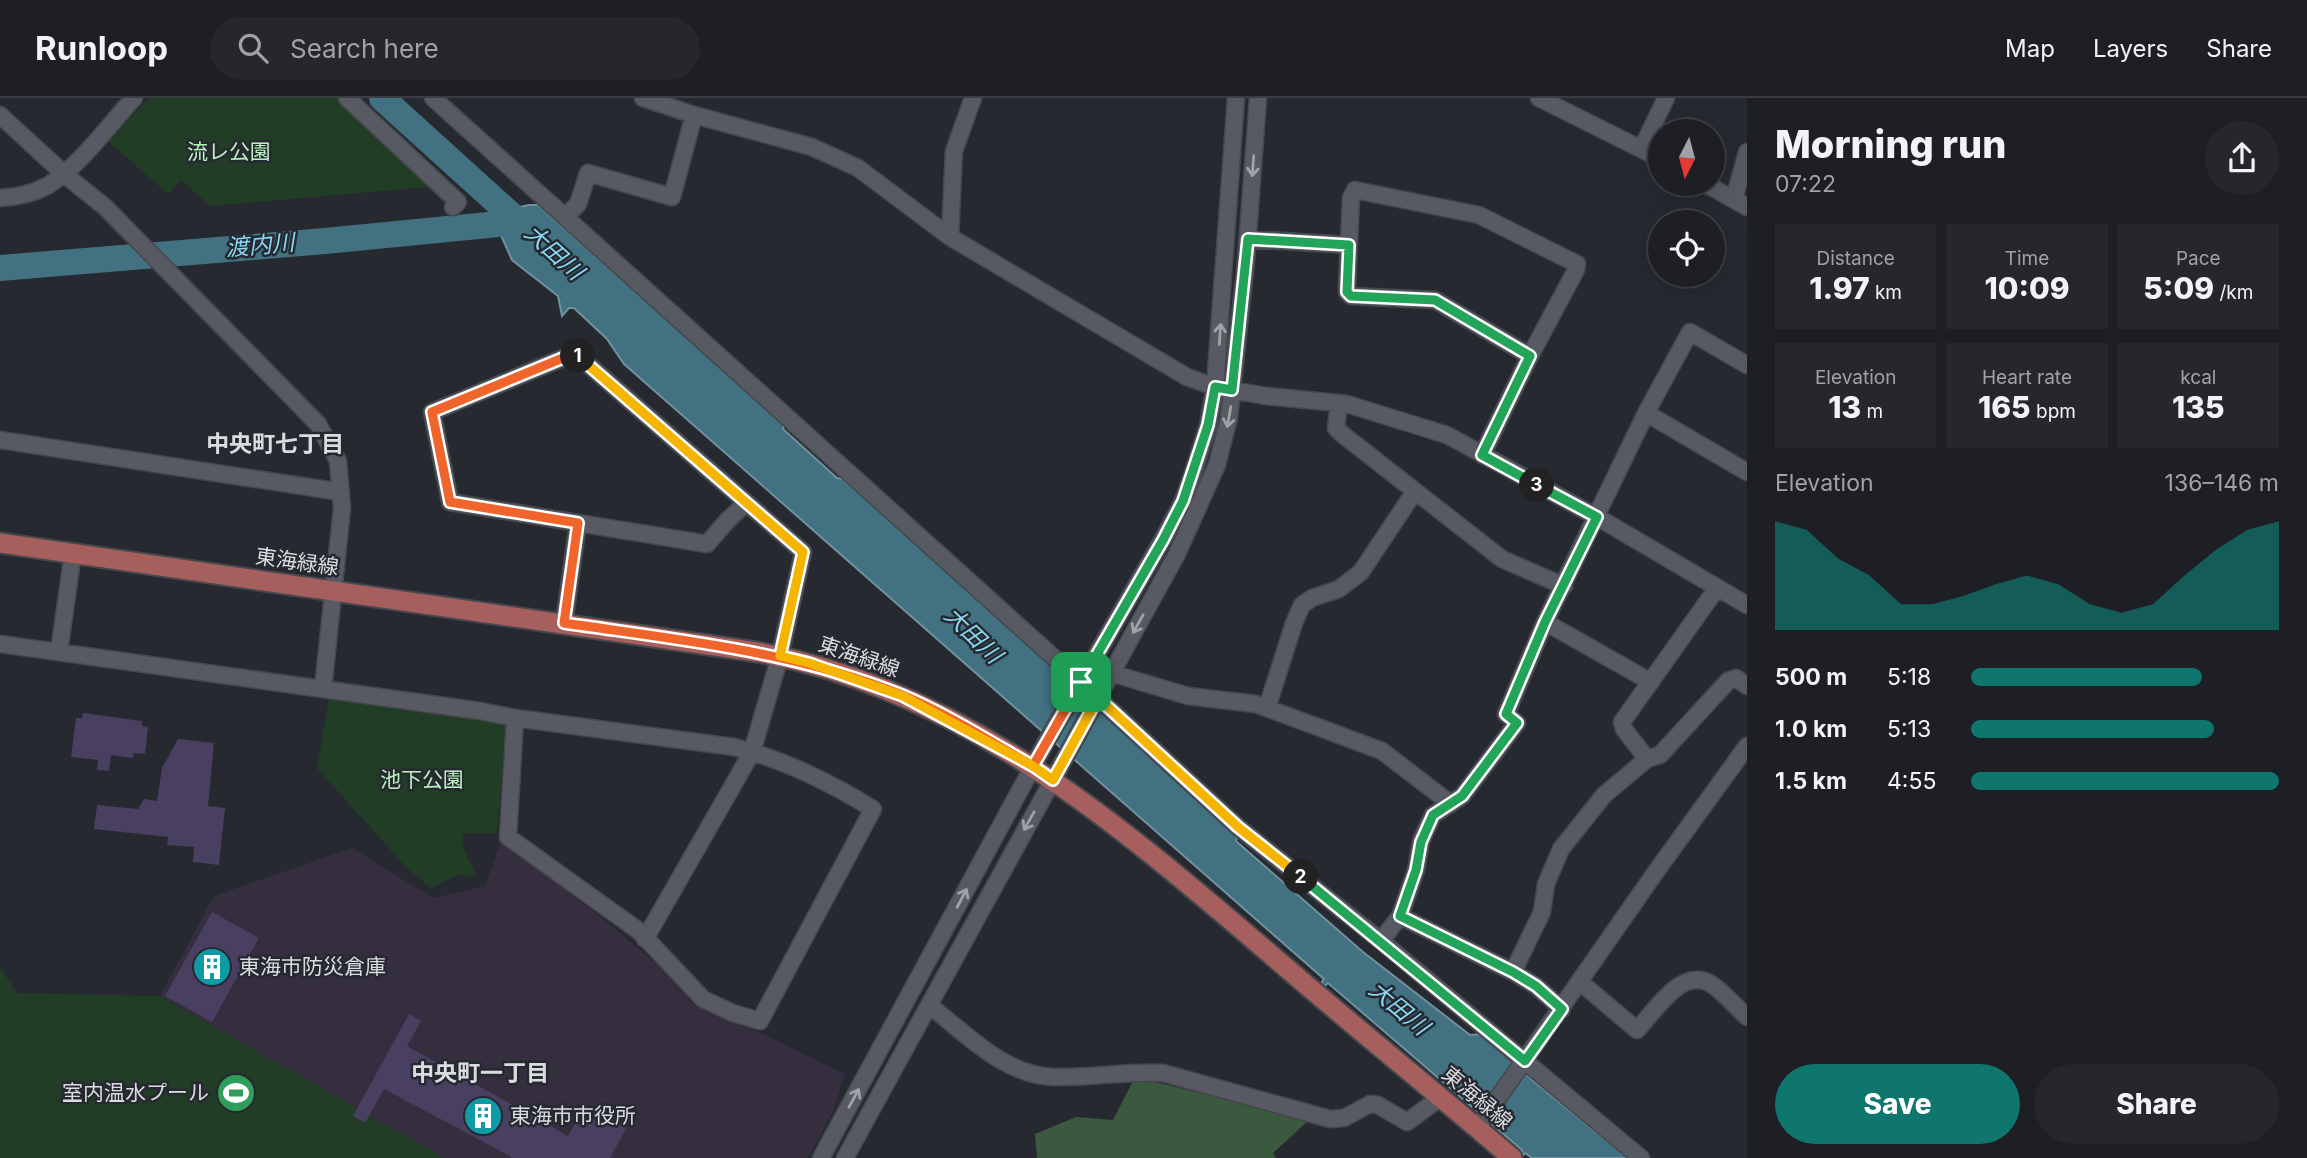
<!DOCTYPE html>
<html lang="en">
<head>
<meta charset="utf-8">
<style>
  :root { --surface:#1d1f25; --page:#25272d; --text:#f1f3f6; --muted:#a0a2a7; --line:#3b3d42; --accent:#0f766e }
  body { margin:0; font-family:Inter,"Noto Sans JP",sans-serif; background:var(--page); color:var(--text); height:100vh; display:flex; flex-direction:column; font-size:26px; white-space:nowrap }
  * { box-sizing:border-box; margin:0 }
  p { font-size:23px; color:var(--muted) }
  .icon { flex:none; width:38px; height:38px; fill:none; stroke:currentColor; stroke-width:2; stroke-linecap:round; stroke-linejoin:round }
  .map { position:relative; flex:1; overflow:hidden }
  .drawer { display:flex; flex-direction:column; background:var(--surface); width:560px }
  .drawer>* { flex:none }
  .needle { width:46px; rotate:186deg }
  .buttons { position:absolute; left:1648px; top:21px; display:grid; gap:14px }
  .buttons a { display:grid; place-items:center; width:77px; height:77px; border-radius:50%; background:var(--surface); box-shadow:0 7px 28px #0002,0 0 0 2px var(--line); font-size:35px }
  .pin { position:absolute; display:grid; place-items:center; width:60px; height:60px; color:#fff; margin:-30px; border-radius:14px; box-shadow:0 4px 10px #0006 }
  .km { position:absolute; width:35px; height:35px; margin:-18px; border-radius:50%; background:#222; color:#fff; font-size:19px; line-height:35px; text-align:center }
  .round { display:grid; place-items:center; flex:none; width:74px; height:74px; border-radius:37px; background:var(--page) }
  .overview { display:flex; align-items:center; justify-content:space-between; height:119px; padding:0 28px }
  h1 { font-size:38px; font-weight:800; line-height:52px }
  .metrics { display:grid; grid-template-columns:repeat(3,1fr); gap:10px; height:119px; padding:7px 28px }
  .metrics div { display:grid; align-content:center; border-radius:0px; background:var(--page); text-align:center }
  .metrics b { font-size:30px; font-weight:800 }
  .metrics small { font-size:19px; font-weight:400 }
  .metrics p { font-size:19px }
  .chart { height:196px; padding:14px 28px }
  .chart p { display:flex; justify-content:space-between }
  .chart svg { width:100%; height:126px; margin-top:7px; fill:var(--accent); opacity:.7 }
  .cta { display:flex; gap:14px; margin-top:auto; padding:14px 28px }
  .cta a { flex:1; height:80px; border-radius:42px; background:var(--accent); color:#fff; font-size:28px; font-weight:800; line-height:80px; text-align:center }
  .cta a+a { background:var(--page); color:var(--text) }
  ul { padding:0 28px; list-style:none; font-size:23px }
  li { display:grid; grid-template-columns:112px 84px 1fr; align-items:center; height:52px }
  li i { height:18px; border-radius:9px; background:var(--accent) }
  header { display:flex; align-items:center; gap:42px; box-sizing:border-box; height:98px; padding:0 35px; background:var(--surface); border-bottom:2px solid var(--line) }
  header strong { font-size:33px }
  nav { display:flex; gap:38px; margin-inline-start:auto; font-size:24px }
  .search { width:490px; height:63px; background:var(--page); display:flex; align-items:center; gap:18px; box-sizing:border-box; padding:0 24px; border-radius:38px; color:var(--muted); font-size:26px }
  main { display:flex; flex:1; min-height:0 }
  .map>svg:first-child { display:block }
  .commercial { fill:#342e3e }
  .green { fill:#213d25 }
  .forest { fill:#3a593e }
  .water { fill:#427182; stroke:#70919e; stroke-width:2 }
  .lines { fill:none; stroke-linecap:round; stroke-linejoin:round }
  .river { stroke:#427182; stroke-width:26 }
  .building { fill:#493f61 }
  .minor-casing { stroke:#45474c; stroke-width:19 }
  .major-casing { stroke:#45474c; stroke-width:23 }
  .minor { stroke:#575a62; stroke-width:16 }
  .major { stroke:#a65f5c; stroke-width:19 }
  .oneway { stroke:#a0a2a8 }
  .split-1-casing { stroke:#fff; stroke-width:14 }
  .split-2-casing { stroke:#fff; stroke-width:14 }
  .split-3-casing { stroke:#fff; stroke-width:14 }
  .split-4-casing { stroke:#fff; stroke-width:14 }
  .split-1 { stroke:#f0652b; stroke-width:9 }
  .split-2 { stroke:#f5b400; stroke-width:9 }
  .split-3 { stroke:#22a559; stroke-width:9 }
  .split-4 { stroke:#22a559; stroke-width:9 }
  .labels { text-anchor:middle; stroke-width:5; stroke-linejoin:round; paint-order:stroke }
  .park-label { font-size:21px; fill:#b9f1c0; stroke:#272931 }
  .street-label { font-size:21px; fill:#dbdce1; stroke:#272931 }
  .poi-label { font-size:21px; fill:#dbdce1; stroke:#272931; text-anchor:start }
  .water-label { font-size:23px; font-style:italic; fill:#88d8f4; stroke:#272931 }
  .neighbourhood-label { font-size:23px; font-weight:bold; fill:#dbdce1; stroke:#272931 }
</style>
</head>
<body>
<header>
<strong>Runloop</strong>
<div class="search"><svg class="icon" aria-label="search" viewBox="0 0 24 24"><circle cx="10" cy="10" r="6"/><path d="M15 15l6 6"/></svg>Search here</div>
<nav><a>Map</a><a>Layers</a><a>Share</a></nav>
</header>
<main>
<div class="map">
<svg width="1747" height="1060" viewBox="0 0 1747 1060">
  <rect width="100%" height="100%" fill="#272931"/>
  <!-- commercial -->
  <path class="commercial" d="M501,743L602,820L657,866L694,907L767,938L845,976L833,1014L808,1060H444L160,898L214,798L352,750L433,800L485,788Z"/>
  <!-- green -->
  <path class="green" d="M149,0H340L429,80L427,89L210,108L181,82L168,96L108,43Z
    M329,601L506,625L497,735H464L462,747L476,778L457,777L431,790L407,770L317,670Z
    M0,870L17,895L160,898L444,1060H0Z"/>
  <!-- forest -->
  <path class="forest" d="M1135,979L1309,1022L1273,1055L1276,1060H1037L1035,1036L1076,1019L1113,1022Z"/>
  <!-- water -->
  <path class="water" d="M529,107H538L784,326L783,331L837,380L843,381L1137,641L1238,735L1236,743L1363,854L1470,937L1483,936L1507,954L1531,981L1628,1060H1532L1525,1055L1523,1057L1521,1055L1522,1052L1328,885L1324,889L1321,885L1324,881L624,266L607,241L574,210H569L562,218L558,198L512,162L491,115Z"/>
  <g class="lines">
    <!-- river -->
    <path class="river" d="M382,0L531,135
      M0,170L325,143L519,124"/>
  </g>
  <!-- building -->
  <path class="building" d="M83,615L142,623V628L148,629L145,656L134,655L133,660L111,657L109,673L97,672L98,662L71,659L76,620H82Z
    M178,641L214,645L208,708L225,710L219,767L193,764L194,749L167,747L168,739L94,731L97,707L138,711L144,701L157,703L162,670Z
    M212,814L259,840L212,924L165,898Z
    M409,916L421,923L407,948L568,1038L585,1006L627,1029L610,1060H511L510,1058L384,991L365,1025L353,1018Z"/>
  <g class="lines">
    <defs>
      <path id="minor" d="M347,0L458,104L453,109
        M433,0L1081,584
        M643,0L694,17L812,49L858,70L950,139L1187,279L1215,289L1266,298L1347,306L1447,337L1597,419L1747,507
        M1539,0L1661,61
        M0,17L64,76L105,109L318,326L338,363L342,410L323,591
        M1642,50L1666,0
        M1706,86L1747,109
        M0,100C16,99 32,96 47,88C81,67 107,29 134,0
        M1734,101L1747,54
        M566,118L578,106L588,75L672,99L694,17
        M950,139L954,53L973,0
        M1248,141L1349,147
        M1339,305L1336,330L1342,336L1502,461L1564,488
        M1646,315L1747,374
        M0,342L341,394
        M1482,357L1530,258L1576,172L1577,166L1479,117L1355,92L1351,100L1347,189V194L1351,198L1435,202L1530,258
        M1545,524L1651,584
        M564,525L578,425
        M0,546L480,613L515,620L734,649C782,661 831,685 873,711L760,923L733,915L703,901L639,833L508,739L515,620
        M59,554L73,455
        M1111,575L1188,598L1256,606L1382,653L1451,706
        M1098,600L1238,729L1381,843L1641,1060
        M1267,610L1294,525L1302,507L1312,500L1339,491L1361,474L1415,393
        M1647,661L1624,631L1622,624L1717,490
        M1400,818L1513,874L1536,888L1562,911
        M645,841L752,654L780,558L803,454L575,255L432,314L450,404L707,446L727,423L746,405
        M1381,843L1400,818L1416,772L1421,743L1433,717L1462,698L1517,625L1506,616L1545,524L1646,315L1690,234L1747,267
        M1513,874L1542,814L1546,786L1561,751L1604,697L1647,661L1660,657L1728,583L1736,580L1747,588
        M1580,884L1637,932C1656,912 1684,865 1714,888C1726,897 1736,909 1747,919
        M929,907C965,935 1005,978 1054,979C1090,980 1126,973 1163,975L1330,1021L1344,1020L1370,1006L1378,1007L1407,1024L1440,1000
        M1477,1030L1655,775L1747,648
        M821,1060L1045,646L1163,441L1183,403L1196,366L1208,327L1215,289L1236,0
        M845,1060L1177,456L1217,367L1229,320L1246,163L1258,0"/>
      <path id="major" d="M0,445L757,554C970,592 1131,737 1290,873C1363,936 1439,997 1512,1060"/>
    </defs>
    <!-- minor casing -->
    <use href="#minor" class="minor-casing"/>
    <!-- major casing -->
    <use href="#major" class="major-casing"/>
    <!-- minor -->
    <use href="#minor" class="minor"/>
    <!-- major -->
    <use href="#major" class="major"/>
  </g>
  <!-- one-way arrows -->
  <defs><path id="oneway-shaft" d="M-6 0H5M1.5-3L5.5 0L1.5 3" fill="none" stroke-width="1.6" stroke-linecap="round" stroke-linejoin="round" transform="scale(1.75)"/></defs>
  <g class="oneway">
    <use href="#oneway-shaft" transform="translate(1253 68) rotate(94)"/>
    <use href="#oneway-shaft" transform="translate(1220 236) rotate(-86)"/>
    <use href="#oneway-shaft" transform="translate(1229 319) rotate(100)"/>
    <use href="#oneway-shaft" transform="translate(1138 526) rotate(119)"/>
    <use href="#oneway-shaft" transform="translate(1029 723) rotate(119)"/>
    <use href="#oneway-shaft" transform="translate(962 800) rotate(-62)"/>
    <use href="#oneway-shaft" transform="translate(854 1000) rotate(-61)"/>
  </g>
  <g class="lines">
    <defs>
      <path id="split-1" d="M578,258L575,255L432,314L450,404L578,425L564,525C679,542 794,553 902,597C947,616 991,644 1033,668L1081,584"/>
      <path id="split-2" d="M578,258L803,454L780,558L809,565L903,598L1033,668L1053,682L1098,600L1238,729L1301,779"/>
      <path id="split-3" d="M1301,779L1525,963L1562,911L1536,888L1513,874L1400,818L1416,772L1421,744L1433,717L1462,698L1517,625L1506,616L1545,524L1597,419L1537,387"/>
      <path id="split-4" d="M1081,584L1163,442L1183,403L1208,327L1215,289L1232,292L1248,141L1349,147L1347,194L1351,198L1435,202L1530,258L1482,357L1537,387"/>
    </defs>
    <!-- split-1 casing -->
    <use href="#split-1" class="split-1-casing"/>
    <!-- split-2 casing -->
    <use href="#split-2" class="split-2-casing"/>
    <!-- split-3 casing -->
    <use href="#split-3" class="split-3-casing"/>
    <!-- split-4 casing -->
    <use href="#split-4" class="split-4-casing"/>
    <!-- split-1 -->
    <use href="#split-1" class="split-1"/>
    <!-- split-2 -->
    <use href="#split-2" class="split-2"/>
    <!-- split-3 -->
    <use href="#split-3" class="split-3"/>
    <!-- split-4 -->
    <use href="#split-4" class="split-4"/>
  </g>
  <!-- icons -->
  <defs>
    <symbol id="building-disc" viewBox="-11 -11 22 22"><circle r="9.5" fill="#0f9aa8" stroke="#272931"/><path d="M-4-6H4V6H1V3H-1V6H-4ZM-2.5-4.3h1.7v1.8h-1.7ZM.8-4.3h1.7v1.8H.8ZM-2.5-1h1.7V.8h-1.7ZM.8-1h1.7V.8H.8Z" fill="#fff"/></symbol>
    <symbol id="stadium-disc" viewBox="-11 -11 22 22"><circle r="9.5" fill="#2e9e5b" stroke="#272931"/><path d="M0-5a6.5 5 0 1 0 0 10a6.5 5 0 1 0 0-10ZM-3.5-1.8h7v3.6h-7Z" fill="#fff"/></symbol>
  </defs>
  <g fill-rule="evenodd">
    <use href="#building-disc" x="190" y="847" width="44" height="44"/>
    <use href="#stadium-disc" x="214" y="973" width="44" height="44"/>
    <use href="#building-disc" x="461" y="996" width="44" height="44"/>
  </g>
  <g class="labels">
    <!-- park labels -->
    <g class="park-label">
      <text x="229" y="61">流レ公園</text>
      <text x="422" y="689">池下公園</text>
    </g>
    <!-- street labels -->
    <g class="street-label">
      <text transform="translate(297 464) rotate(8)" y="7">東海緑線</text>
      <text transform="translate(859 559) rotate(19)" y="7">東海緑線</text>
      <text transform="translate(1477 1000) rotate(40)" y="7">東海緑線</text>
    </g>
    <!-- poi labels -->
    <g class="poi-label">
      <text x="239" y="876">東海市防災倉庫</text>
      <text x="209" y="1002" text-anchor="end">室内温水プール</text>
      <text x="510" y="1025">東海市市役所</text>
    </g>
    <!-- water labels -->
    <g class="water-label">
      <text transform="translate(260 147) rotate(-5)" y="8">渡内川</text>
      <text transform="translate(554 154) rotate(42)" y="8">大田川</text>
      <text transform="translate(973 537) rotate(44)" y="8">大田川</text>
      <text transform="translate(1399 910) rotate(40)" y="8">大田川</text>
    </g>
    <!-- neighbourhood labels -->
    <g class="neighbourhood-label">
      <text x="275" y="354">中央町七丁目</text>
      <text x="480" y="983">中央町一丁目</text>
    </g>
  </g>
</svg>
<div class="buttons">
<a><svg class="needle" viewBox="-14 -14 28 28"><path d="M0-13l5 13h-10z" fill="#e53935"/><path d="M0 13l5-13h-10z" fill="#a0a2a7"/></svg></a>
<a><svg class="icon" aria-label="locate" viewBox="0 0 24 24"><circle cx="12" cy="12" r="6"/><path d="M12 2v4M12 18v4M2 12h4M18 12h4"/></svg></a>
</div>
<div class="pin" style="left:1081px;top:584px;background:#1e9e55"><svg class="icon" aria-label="arrive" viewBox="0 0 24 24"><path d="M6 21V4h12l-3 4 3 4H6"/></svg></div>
<b class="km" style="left:578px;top:258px">1</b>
<b class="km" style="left:1301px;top:779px">2</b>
<b class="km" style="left:1537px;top:387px">3</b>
</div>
<section class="drawer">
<div class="overview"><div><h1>Morning run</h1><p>07:22</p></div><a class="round"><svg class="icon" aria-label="share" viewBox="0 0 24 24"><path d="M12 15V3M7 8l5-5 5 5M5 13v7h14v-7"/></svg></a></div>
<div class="metrics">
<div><p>Distance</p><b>1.97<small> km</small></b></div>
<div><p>Time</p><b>10:09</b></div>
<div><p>Pace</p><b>5:09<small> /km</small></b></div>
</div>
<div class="metrics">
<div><p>Elevation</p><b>13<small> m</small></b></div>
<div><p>Heart rate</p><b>165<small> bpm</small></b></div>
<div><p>kcal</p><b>135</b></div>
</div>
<div class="chart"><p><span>Elevation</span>136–146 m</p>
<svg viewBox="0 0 160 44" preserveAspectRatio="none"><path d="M0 44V6L10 9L20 19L30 25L40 35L50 35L60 32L70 28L80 25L90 28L100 35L110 38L120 35L130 25L140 16L150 9L160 6V44z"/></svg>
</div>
<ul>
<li><b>500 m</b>5:18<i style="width:75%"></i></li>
<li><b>1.0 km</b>5:13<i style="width:79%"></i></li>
<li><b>1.5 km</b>4:55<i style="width:100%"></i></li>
</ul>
<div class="cta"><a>Save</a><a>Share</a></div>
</section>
</main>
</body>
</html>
